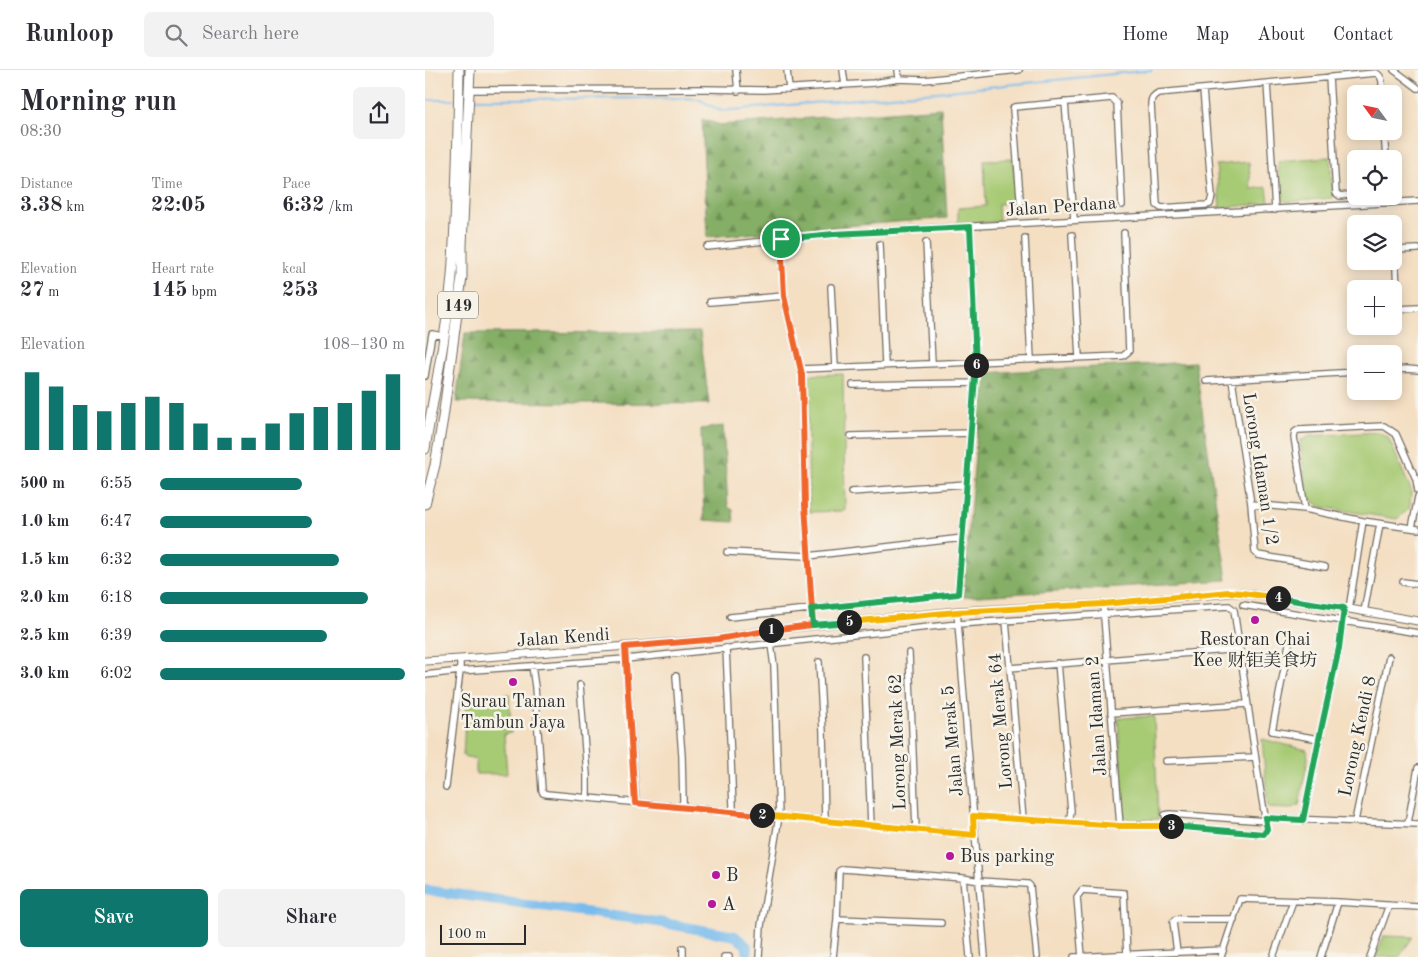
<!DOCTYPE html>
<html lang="en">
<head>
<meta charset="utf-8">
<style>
  :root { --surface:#fff; --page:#f2f2f3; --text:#2b2b33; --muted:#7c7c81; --line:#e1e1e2; --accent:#0f766e }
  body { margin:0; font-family:"Old Standard TT","Noto Serif SC",serif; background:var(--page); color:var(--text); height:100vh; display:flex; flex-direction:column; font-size:19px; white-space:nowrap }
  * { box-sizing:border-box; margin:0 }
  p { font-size:16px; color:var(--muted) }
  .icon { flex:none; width:28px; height:28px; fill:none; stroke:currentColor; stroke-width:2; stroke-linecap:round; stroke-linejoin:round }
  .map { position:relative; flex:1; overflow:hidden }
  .sheet { display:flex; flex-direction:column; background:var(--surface); width:425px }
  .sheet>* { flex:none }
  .needle { width:32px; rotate:303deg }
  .tools { position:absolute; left:922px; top:15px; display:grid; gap:10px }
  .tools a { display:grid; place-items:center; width:55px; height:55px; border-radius:8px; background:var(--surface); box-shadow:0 2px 12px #0003; font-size:25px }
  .scale { position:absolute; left:15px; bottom:12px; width:86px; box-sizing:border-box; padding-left:5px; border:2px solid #2b2b2b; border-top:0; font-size:14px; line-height:18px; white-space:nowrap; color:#2b2b2b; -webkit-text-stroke:4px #f7f3e8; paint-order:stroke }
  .pin { position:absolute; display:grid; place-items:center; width:42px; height:42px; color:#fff; margin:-21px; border:2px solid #fff; border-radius:50%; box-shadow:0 1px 5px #0007 }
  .km { position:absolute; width:25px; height:25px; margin:-12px; border-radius:50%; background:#222; color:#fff; font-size:14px; line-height:25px; text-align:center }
  .round { display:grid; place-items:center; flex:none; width:52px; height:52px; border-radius:8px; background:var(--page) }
  .overview { display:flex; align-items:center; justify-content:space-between; height:85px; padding:0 20px }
  h1 { font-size:28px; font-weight:700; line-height:38px }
  .metrics { display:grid; grid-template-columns:repeat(3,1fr); gap:8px; height:85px; padding:5px 20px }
  .metrics div { display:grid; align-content:center }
  .metrics b { font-size:21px; font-weight:700 }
  .metrics small { font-size:14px; font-weight:400 }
  .metrics p { font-size:14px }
  .chart { height:140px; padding:10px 20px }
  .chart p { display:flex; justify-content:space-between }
  .chart svg { width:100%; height:90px; margin-top:5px; stroke:var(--accent); stroke-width:6 }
  .cta { display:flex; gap:10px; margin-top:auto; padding:10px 20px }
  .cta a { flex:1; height:58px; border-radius:8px; background:var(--accent); color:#fff; font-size:20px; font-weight:700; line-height:58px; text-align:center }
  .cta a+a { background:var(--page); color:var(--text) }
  ul { padding:0 20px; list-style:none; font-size:16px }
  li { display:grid; grid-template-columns:80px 60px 1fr; align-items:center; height:38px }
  li i { height:12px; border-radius:6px; background:var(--accent) }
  header { display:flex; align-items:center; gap:30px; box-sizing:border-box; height:70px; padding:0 25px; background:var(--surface); border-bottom:1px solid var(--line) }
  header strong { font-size:24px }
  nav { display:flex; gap:28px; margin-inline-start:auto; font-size:18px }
  .search { width:350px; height:45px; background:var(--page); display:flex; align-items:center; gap:12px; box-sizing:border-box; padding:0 18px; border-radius:8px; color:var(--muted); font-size:19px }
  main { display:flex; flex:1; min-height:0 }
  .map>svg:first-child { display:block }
  .forest { fill:url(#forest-firs); stroke:#586c48 }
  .park { fill:#a7ca74; stroke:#697a50 }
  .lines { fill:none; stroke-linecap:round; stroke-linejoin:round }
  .stream { stroke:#77bbed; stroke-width:2 }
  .river { stroke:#77bbed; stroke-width:10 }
  .minor-casing { stroke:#716a60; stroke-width:8 }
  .tertiary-casing { stroke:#716a60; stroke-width:9 }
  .primary-casing { stroke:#716a60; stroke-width:11 }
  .minor { stroke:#fff; stroke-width:5.5 }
  .tertiary { stroke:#fff; stroke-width:7 }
  .primary { stroke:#fff; stroke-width:9 }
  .split-1-casing { stroke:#fff; stroke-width:10 }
  .split-2-casing { stroke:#fff; stroke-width:10 }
  .split-3-casing { stroke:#fff; stroke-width:10 }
  .split-4-casing { stroke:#fff; stroke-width:10 }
  .split-5-casing { stroke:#fff; stroke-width:10 }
  .split-6-casing { stroke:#fff; stroke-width:10 }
  .split-7-casing { stroke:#fff; stroke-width:10 }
  .split-1 { stroke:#f0652b; stroke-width:6 }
  .split-2 { stroke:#f0652b; stroke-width:6 }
  .split-3 { stroke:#f5b400; stroke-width:6 }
  .split-4 { stroke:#22a559; stroke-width:6 }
  .split-5 { stroke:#f5b400; stroke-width:6 }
  .split-6 { stroke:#22a559; stroke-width:6 }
  .split-7 { stroke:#22a559; stroke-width:6 }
  .poi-dot { fill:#b5179e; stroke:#f7f3e8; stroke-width:2 }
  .labels { text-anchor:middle; stroke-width:5; stroke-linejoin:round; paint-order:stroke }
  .shield { fill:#f7f3e8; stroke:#686764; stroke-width:1 }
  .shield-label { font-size:16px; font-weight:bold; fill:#2b2b2b }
  .street-label { font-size:18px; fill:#2b2b2b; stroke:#f7f3e8 }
  .poi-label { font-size:18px; fill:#2b2b2b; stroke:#f7f3e8; text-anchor:start }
</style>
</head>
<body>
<header>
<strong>Runloop</strong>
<div class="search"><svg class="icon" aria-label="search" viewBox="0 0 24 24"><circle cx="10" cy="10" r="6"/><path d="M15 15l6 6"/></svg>Search here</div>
<nav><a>Home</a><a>Map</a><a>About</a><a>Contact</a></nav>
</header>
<main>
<section class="sheet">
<div class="overview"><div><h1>Morning run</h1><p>08:30</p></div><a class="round"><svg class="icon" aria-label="share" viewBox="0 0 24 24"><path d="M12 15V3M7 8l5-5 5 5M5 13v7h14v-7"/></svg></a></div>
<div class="metrics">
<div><p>Distance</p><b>3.38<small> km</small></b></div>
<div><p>Time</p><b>22:05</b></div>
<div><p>Pace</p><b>6:32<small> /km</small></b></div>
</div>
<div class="metrics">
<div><p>Elevation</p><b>27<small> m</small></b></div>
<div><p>Heart rate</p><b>145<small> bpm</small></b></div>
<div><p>kcal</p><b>253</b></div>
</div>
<div class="chart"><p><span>Elevation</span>108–130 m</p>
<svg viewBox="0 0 160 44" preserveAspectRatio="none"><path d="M5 44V6M15 44V13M25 44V22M35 44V25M45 44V21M55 44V18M65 44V21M75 44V31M85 44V38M95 44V38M105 44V31M115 44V26M125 44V23M135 44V21M145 44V15M155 44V7"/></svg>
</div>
<ul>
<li><b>500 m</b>6:55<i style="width:58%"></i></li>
<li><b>1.0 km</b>6:47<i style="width:62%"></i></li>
<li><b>1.5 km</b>6:32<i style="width:73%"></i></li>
<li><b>2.0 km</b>6:18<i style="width:85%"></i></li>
<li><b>2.5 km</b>6:39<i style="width:68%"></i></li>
<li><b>3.0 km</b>6:02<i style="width:100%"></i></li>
</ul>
<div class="cta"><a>Save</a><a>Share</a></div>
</section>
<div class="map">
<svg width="993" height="887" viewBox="0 0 993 887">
  <defs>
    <pattern id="forest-firs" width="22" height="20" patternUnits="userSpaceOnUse" patternTransform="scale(1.25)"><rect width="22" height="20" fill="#85ae66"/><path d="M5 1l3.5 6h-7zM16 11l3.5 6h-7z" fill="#6d8e54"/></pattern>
  </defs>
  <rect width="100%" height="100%" fill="#f7f3e8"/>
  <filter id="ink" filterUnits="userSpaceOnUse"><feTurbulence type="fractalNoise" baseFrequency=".02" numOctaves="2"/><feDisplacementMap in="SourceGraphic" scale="10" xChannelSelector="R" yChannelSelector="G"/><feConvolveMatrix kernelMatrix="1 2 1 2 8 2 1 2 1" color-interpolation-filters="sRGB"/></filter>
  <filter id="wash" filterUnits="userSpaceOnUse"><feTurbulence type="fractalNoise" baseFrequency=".0096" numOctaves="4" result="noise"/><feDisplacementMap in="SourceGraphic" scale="20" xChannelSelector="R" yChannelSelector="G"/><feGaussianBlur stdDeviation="1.12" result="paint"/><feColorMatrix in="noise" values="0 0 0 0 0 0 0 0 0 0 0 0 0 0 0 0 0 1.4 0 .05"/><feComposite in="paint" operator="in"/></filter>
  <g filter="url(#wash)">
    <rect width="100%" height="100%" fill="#f4dfc3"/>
    <!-- forest -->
    <path class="forest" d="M516,38L522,148L282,167L277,49L295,55Z
      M275,262L284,334L31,332L40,263Z
      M770,292L802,510L538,527L557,303Z
      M298,356L303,437L308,440L309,452L279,450L276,359Z"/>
    <!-- park -->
    <path class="park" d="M905,87L908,128L861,132L856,128L853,91Z
      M588,89L590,133L573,134L574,152L533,154V138L561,136L559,90Z
      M824,92L826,119L842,117L844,133L795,138L791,95Z
      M418,304L420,441L384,442L382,305Z
      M953,362L963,367L986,420L985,438L972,449L896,437L882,426L875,371L885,366Z
      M84,624L86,663L79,664L82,704H51V689L38,686L41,635L45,629Z
      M729,646L733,749L706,751L699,746L693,648Z
      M837,669L882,680L883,689L874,735L865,739L843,738Z
      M959,866L988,867L974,887H951Z"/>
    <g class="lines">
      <!-- stream -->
      <path class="stream" d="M47,29L259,28L273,29L296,41L523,21L727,0
        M0,30H29"/>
      <!-- river -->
      <path class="river" d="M0,820L233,852L310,866L322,876V887"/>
    </g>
  </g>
  <g filter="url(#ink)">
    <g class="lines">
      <defs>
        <path id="minor" d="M311,0L313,21
          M362,0L364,19
          M418,0L420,15
          M473,0L474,9
          M969,0L993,18
          M904,7L911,123L915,126L931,124
          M842,13L850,140
          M45,20L281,19L339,20L449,13L474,9L499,10L594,0
          M778,20L787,126L785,134L781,135L736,138L732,135L726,34C726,28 728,26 733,23L951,3C959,7 957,16 957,24
          M640,32L649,149
          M959,61L961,89
          M596,139L588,39L589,37L687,28L692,33L697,135
          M647,165L654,287
          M600,168L606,289
          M356,169L359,226L377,305L380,435L388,555
          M501,172L507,293
          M455,174L460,295
          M282,177L409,164L993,131
          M993,179L970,180L973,239L993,238
          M406,217L410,297
          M285,232L359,226
          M376,299L698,286L704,281L699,163
          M969,300L982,299L993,300
          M0,306L7,264L19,266
          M807,310L826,434L830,482L833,485L900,497
          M781,311L931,302
          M428,315L550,313
          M426,366L546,363
          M426,422L542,414
          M826,434L880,439L938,451L993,459
          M880,439L869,367L870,362L873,360L959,356L971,364L991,409L993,421
          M987,458L993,427
          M302,482L383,486L538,468
          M978,512L993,514
          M678,534L695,756
          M818,535L993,563
          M924,539L938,451
          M532,541L560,887
          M939,542L955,454
          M305,547L533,524L551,291L545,157
          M581,551L598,749
          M865,569L847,661L894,669
          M200,577L211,733
          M301,578L308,736L307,742
          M484,583L491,759
          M439,587L446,755
          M394,592L398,662L400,751
          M633,593L646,741L644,753
          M107,596L110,617L117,720L118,723L122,724L549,765
          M585,598L814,579
          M0,605L35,601L201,589L533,554L804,536L809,540L834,711L842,759L839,764L743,756H695L548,746
          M251,606L257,686L258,731L256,737
          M155,615L162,705V728
          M686,643L822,634
          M741,691L830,687
          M21,717L35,601V589
          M840,748L993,754
          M878,750L894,669L914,578L919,538
          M930,751L964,587
          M983,753L993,698
          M743,756L740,745L745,744L841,751
          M538,808L545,887
          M412,849L516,853
          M752,882L748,852L751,849H809
          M258,887V878
          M299,887H304
          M334,887L336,856L354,746L349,596L344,560
          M408,887L412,849L414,801L418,799L538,808L554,811L603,814L605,816L612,887
          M649,887L798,880
          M657,887L652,827L657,820L699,823L702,885
          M796,887L815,829L913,832L993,837
          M848,887L868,831
          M896,887L913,832
          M945,887L964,835"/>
        <path id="tertiary" d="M0,591L35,589L293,569L344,560L532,541L678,534L805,523H817L919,538L993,551"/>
        <path id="primary" d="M0,379C9,321 22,264 27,206C32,137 33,68 34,0
          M0,434L10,395L18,348L37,207V175L45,0"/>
      </defs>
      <!-- minor casing -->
      <use href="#minor" class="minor-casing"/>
      <!-- tertiary casing -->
      <use href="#tertiary" class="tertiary-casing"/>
      <!-- primary casing -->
      <use href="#primary" class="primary-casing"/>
      <!-- minor -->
      <use href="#minor" class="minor"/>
      <!-- tertiary -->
      <use href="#tertiary" class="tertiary"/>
      <!-- primary -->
      <use href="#primary" class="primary"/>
    </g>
  </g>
  <g class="lines" filter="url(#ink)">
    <defs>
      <path id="split-1" d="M346,560L388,555L380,435L377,305L359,226L356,169"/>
      <path id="split-2" d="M337,745L210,733L200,577L293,569L346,560"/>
      <path id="split-3" d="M337,745L549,765L548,746L695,756H746"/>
      <path id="split-4" d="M746,756L839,764L842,759L840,748L878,750L894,669L914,578L919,538L853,528"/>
      <path id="split-5" d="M424,552L532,542L678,534L804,522L817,523L853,528"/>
      <path id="split-6" d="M424,552L388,555L386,539L533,524L551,295"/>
      <path id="split-7" d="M356,169L409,164L545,157L551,295"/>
    </defs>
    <!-- split-1 casing -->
    <use href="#split-1" class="split-1-casing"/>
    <!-- split-2 casing -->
    <use href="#split-2" class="split-2-casing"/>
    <!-- split-3 casing -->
    <use href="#split-3" class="split-3-casing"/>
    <!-- split-4 casing -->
    <use href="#split-4" class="split-4-casing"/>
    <!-- split-5 casing -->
    <use href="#split-5" class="split-5-casing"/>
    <!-- split-6 casing -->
    <use href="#split-6" class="split-6-casing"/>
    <!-- split-7 casing -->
    <use href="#split-7" class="split-7-casing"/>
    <!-- split-1 -->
    <use href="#split-1" class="split-1"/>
    <!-- split-2 -->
    <use href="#split-2" class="split-2"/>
    <!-- split-3 -->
    <use href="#split-3" class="split-3"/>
    <!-- split-4 -->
    <use href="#split-4" class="split-4"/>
    <!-- split-5 -->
    <use href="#split-5" class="split-5"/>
    <!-- split-6 -->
    <use href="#split-6" class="split-6"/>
    <!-- split-7 -->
    <use href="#split-7" class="split-7"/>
  </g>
  <!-- markers -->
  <g class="poi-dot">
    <circle cx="830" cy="550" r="5"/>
    <circle cx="88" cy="612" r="5"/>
    <circle cx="525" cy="786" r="5"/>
    <circle cx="291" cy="805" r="5"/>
    <circle cx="287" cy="834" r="5"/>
  </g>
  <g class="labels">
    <!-- shield labels -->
    <rect class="shield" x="13" y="221.5" width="40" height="27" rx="4"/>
    <g class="shield-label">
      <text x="33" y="241">149</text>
    </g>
    <!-- street labels -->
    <g class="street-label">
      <text transform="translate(636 136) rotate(-4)" y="6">Jalan Perdana</text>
      <text transform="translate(836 399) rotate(81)" y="6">Lorong Idaman 1/2</text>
      <text transform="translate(138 567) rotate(-4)" y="6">Jalan Kendi</text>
      <text transform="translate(671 646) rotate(-94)" y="6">Jalan Idaman 2</text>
      <text transform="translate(575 651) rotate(-95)" y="6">Lorong Merak 64</text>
      <text transform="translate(932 666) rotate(-78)" y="6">Lorong Kendi 8</text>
      <text transform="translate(527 671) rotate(-95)" y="6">Jalan Merak 5</text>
      <text transform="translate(472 672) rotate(-92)" y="6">Lorong Merak 62</text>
    </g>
    <!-- poi labels -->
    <g class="poi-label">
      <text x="830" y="575" text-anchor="middle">Restoran Chai<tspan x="830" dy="21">Kee 财钜美食坊</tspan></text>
      <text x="88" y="637" text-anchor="middle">Surau Taman<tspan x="88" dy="21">Tambun Jaya</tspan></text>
      <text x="535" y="792">Bus parking</text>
      <text x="301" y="811">B</text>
      <text x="297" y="840">A</text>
    </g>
  </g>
</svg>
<div class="tools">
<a><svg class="needle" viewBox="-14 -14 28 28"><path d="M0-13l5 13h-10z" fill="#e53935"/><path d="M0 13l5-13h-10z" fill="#7c7c81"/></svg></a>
<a><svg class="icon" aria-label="locate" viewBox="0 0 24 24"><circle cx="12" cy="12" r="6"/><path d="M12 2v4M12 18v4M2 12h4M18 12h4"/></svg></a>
<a><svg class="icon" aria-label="layers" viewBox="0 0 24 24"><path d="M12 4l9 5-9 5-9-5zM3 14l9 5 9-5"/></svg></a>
<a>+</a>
<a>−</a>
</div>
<div class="scale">100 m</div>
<div class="pin" style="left:356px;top:169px;background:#1e9e55"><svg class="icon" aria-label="arrive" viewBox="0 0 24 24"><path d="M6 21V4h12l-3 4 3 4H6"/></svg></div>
<b class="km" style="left:346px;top:560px">1</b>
<b class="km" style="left:337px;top:745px">2</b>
<b class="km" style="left:746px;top:756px">3</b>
<b class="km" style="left:853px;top:528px">4</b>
<b class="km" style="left:424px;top:552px">5</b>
<b class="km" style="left:551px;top:295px">6</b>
</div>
</main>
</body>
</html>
